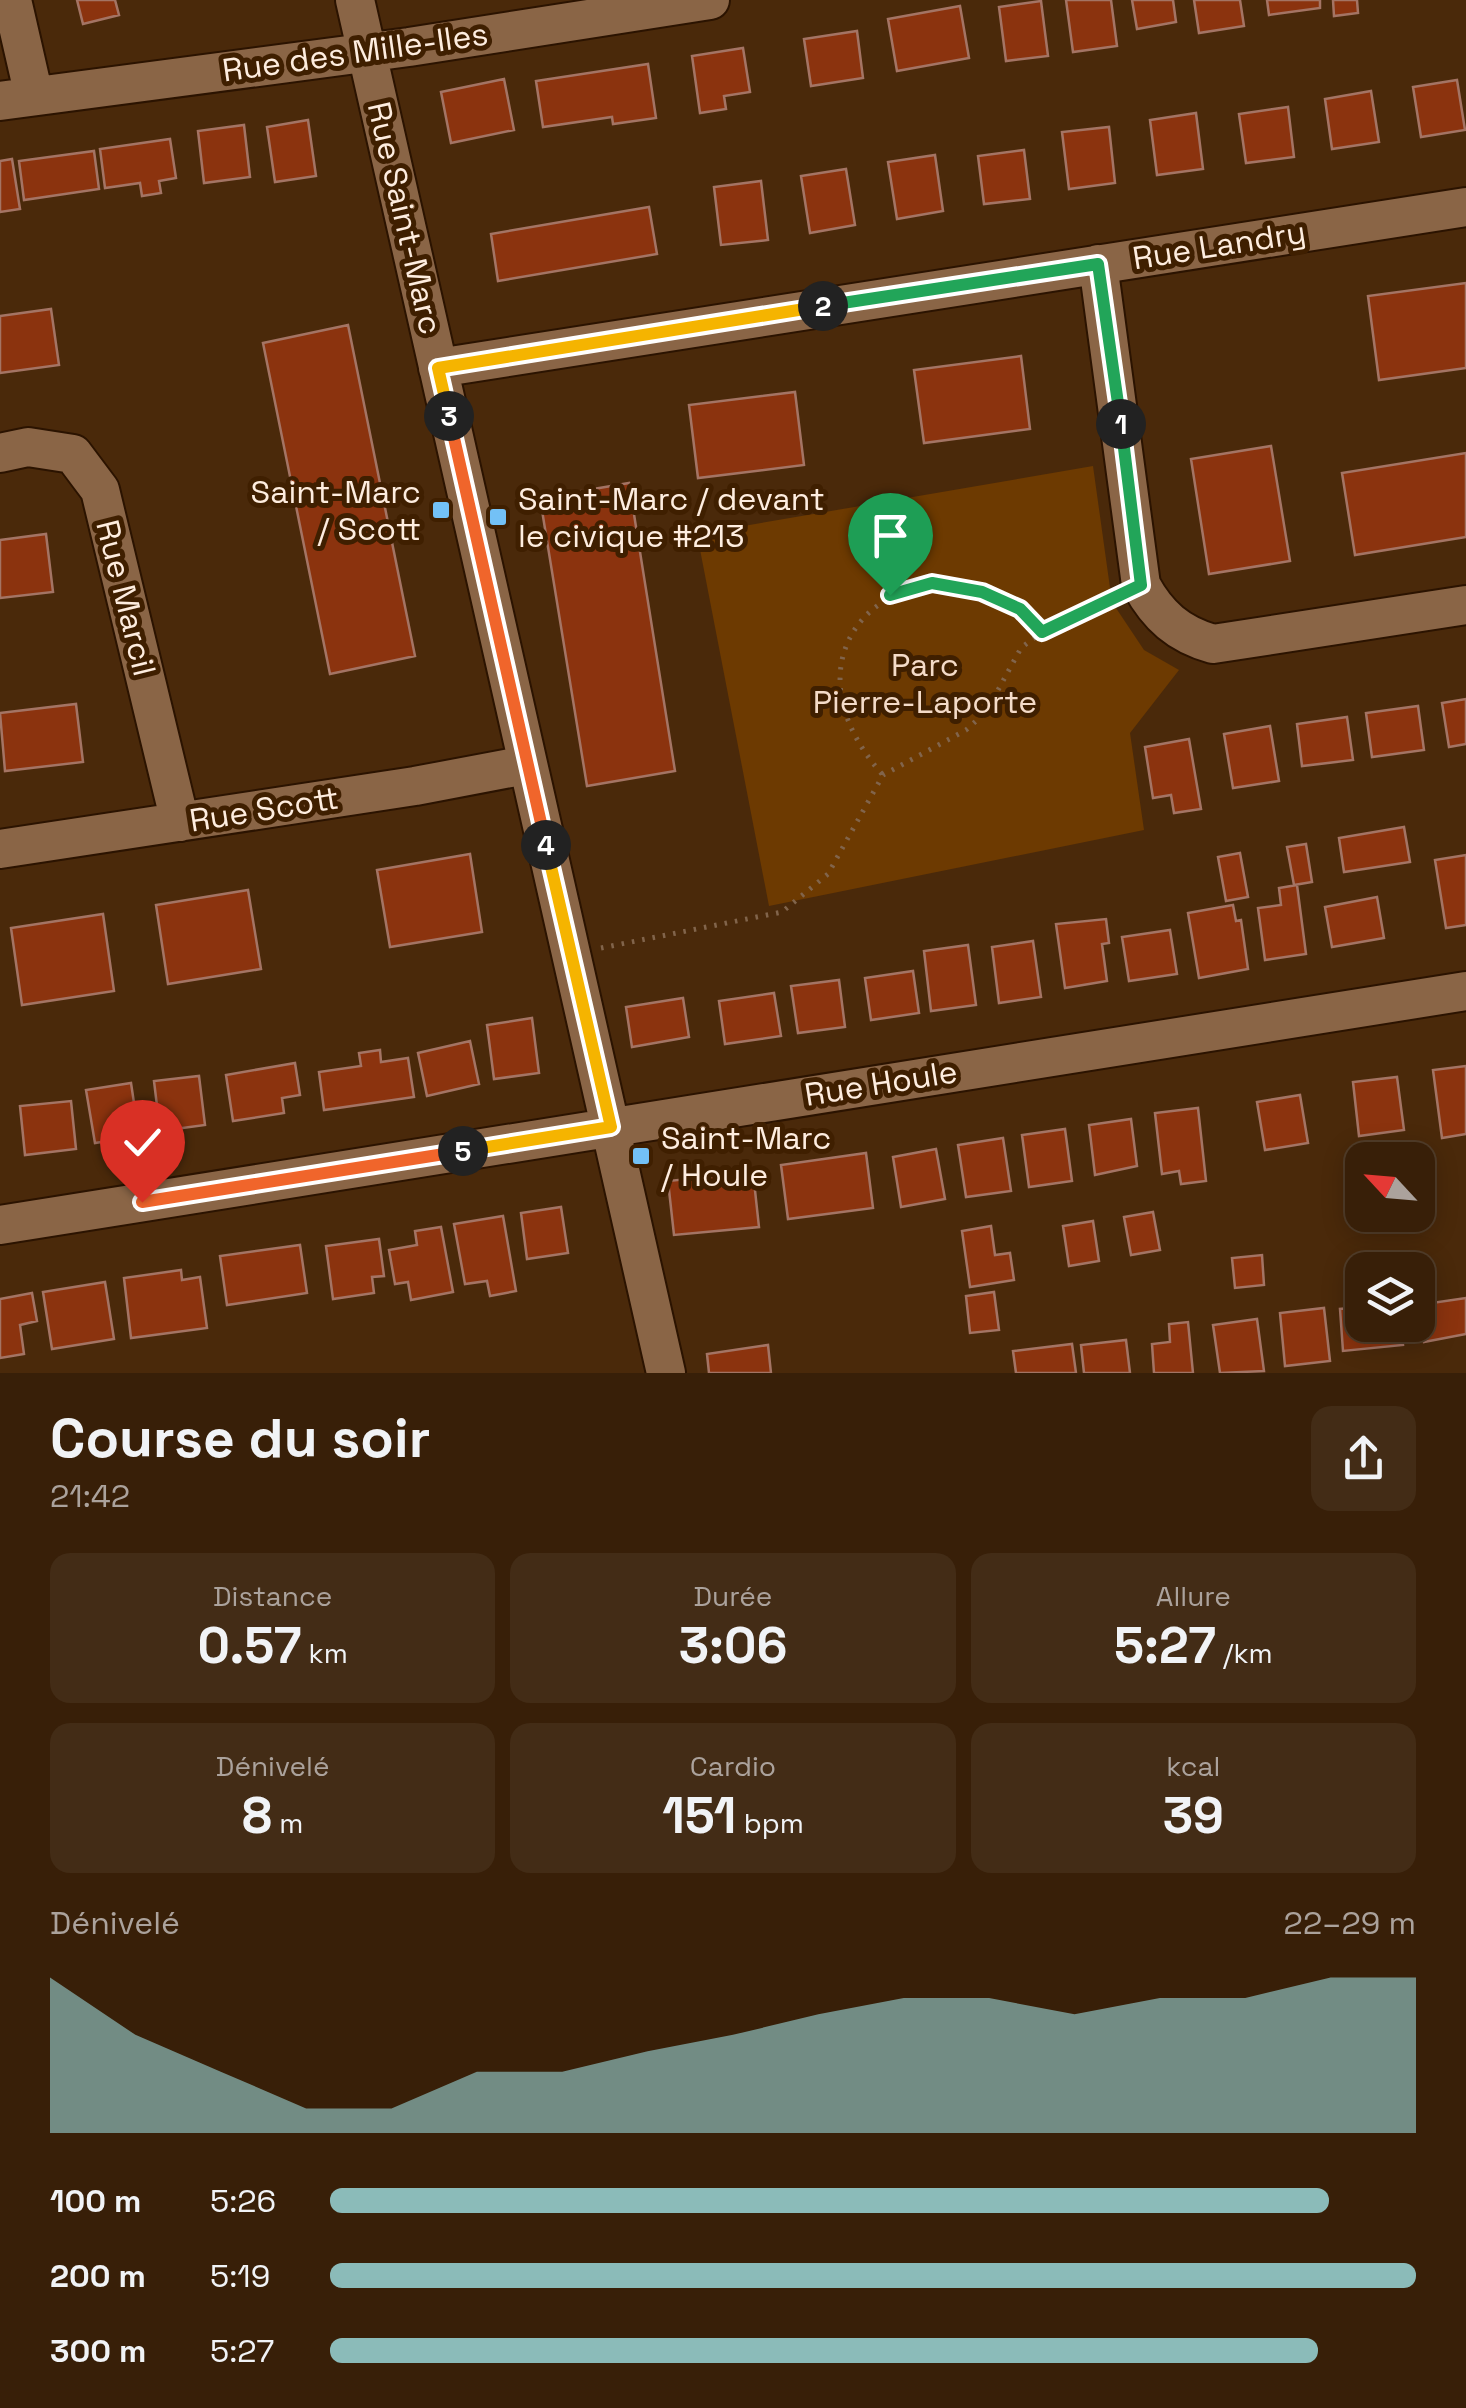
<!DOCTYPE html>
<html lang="fr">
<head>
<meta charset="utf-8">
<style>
  :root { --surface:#381f08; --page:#432c16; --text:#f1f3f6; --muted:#aba29c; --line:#523d29; --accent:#8bbbb9 }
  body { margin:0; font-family:"Space Grotesk",sans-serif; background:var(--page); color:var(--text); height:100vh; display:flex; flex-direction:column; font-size:38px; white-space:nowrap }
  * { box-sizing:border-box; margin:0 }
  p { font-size:32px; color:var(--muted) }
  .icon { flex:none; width:55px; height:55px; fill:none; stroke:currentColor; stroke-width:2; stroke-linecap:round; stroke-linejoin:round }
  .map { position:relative; height:1373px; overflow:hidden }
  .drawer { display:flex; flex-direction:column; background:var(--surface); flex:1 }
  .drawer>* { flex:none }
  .needle { width:65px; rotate:296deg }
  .controls { position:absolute; left:1345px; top:1142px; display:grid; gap:20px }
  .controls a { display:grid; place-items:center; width:90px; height:90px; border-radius:20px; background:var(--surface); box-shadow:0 5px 25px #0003,0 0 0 2px var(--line); font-size:50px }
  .pin { position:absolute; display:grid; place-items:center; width:85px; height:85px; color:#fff; margin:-102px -42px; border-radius:50% 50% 50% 0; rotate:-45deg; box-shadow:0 0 10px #0007 }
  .pin .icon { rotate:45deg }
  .km { position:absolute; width:50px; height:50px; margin:-25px; border-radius:50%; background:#222; color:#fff; font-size:28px; line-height:50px; text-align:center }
  .round { display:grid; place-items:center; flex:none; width:105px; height:105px; border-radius:20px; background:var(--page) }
  .head { display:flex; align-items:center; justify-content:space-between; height:170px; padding:0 50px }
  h1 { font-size:55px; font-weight:800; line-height:75px }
  .stats { display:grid; grid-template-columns:repeat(3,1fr); gap:15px; height:170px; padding:10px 50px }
  .stats div { display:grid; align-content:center; border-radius:20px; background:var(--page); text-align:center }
  .stats b { font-size:50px; font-weight:800 }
  .stats small { font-size:28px; font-weight:400 }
  .stats p { font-size:28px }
  .chart { height:280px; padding:20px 50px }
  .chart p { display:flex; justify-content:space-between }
  .chart svg { width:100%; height:180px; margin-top:10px; fill:var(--accent); opacity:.7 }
  ul { padding:0 50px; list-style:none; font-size:32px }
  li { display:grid; grid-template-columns:160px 120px 1fr; align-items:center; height:75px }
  li i { height:25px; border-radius:12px; background:var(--accent) }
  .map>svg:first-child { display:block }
  .green { fill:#6d3a01 }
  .building { fill:#8b330e; stroke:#a47464; stroke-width:2.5 }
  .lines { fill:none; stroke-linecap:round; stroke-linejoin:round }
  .minor-casing { stroke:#2b1300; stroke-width:42 }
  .path { stroke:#81644b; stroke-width:5; stroke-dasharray:2.5 8; stroke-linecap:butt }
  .minor { stroke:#8a6546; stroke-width:38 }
  .split-1-casing { stroke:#fff; stroke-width:20 }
  .split-2-casing { stroke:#fff; stroke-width:20 }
  .split-3-casing { stroke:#fff; stroke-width:20 }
  .split-4-casing { stroke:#fff; stroke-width:20 }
  .split-5-casing { stroke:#fff; stroke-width:20 }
  .split-6-casing { stroke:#fff; stroke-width:20 }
  .split-1 { stroke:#22a559; stroke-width:12 }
  .split-2 { stroke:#22a559; stroke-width:12 }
  .split-3 { stroke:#f5b400; stroke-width:12 }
  .split-4 { stroke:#f0652b; stroke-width:12 }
  .split-5 { stroke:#f5b400; stroke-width:12 }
  .split-6 { stroke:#f0652b; stroke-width:12 }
  .poi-dot { fill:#73c1f6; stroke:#3f1f00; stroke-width:4 }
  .labels { text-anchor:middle; stroke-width:10; stroke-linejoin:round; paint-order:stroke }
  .street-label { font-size:32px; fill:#feeddf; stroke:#3f1f00 }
  .poi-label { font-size:32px; fill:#feeddf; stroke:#3f1f00; text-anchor:start }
  .park-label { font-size:32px; fill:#f4dbc8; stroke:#3f1f00 }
</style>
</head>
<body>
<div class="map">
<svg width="1466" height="1373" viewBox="0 0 1466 1373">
  <rect width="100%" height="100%" fill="#4a290a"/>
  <!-- green -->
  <path class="green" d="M1093,466L1112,602L1144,650L1179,670L1130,733L1144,830L769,906L697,534Z"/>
  <!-- building -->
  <path class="building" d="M77,0H115L119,15L83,24Z
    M1066,0H1111L1117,46L1073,52Z
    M1132,0H1173L1176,22L1137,29Z
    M1194,0H1240L1244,26L1199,33Z
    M1267,0H1320V8L1269,15Z
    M1333,0H1357L1358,13L1334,16Z
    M1041,1L1048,56L1006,61L999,7Z
    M960,6L969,58L897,71L888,19Z
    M857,31L863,78L811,86L804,39Z
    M743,48L750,92L724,96L726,109L700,113L692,56Z
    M648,64L656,118L613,124L612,117L543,127L536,81Z
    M504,79L514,130L451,143L441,92Z
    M1457,80L1465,130L1421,137L1413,87Z
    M1371,91L1379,142L1332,149L1325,99Z
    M1288,107L1294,157L1246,163L1239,114Z
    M1196,113L1203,169L1157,175L1150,120Z
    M308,120L316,176L275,182L267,127Z
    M244,125L250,177L204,183L198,131Z
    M1109,127L1115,183L1069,189L1062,132Z
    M170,139L176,178L159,181L161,193L142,196L140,183L105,188L100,149Z
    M1024,150L1030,199L984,204L978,156Z
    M94,151L99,189L24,200L19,161Z
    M935,155L943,211L897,219L888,162Z
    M12,159L20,209L0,212V161Z
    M846,169L855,225L810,233L801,176Z
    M761,181L768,240L721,245L714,187Z
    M649,207L657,254L498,281L491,234Z
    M1466,283V368L1379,380L1368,296Z
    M51,309L59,365L0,373V316Z
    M348,325L415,656L330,674L263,343Z
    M1021,356L1030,429L924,443L914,370Z
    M795,392L804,465L698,478L689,405Z
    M1271,446L1290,561L1209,574L1191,459Z
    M1466,453V537L1355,555L1342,473Z
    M629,483L675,771L587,786L540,498Z
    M46,534L53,592L0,598V540Z
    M1466,699V744L1449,747L1442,703Z
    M76,704L83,762L5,771L0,713Z
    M1418,706L1424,750L1372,757L1366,713Z
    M1347,717L1353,760L1302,766L1297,724Z
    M1270,726L1279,781L1233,788L1224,734Z
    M1189,739L1201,809L1174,813L1171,795L1153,798L1145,747Z
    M1404,827L1410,862L1344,872L1339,838Z
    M1306,844L1312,882L1294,885L1287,847Z
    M1240,853L1248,897L1226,901L1218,857Z
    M470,854L482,932L390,947L377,870Z
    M1466,855V925L1446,928L1435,860Z
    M1297,885L1306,954L1265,960L1258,908L1281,905L1279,888Z
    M248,890L261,969L168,984L156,905Z
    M1377,897L1384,938L1332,947L1325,907Z
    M1233,905L1236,921L1241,920L1248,969L1199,978L1188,913Z
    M103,914L114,991L22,1005L11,928Z
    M1106,919L1109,943L1102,944L1107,981L1065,988L1056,924Z
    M1170,930L1177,974L1129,981L1122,937Z
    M1033,941L1041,997L999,1003L992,947Z
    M968,945L976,1005L931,1011L924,951Z
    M913,971L919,1013L871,1020L865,978Z
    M839,980L845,1027L798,1033L791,986Z
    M774,993L781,1036L725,1044L719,1001Z
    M683,998L689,1037L632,1047L626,1007Z
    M532,1018L539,1073L494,1079L487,1025Z
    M470,1041L479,1084L427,1096L418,1053Z
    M380,1050L381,1062L408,1058L414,1097L324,1110L319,1072L361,1066L359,1053Z
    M295,1063L300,1095L282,1098L284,1113L233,1121L226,1075Z
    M1466,1066V1134L1442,1138L1433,1070Z
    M199,1076L205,1125L160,1131L154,1081Z
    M1397,1077L1404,1130L1359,1136L1353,1082Z
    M131,1083L139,1136L95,1143L86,1090Z
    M1300,1095L1308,1143L1265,1150L1257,1102Z
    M71,1101L76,1149L25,1155L20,1106Z
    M1198,1108L1206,1181L1181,1184L1179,1171L1162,1174L1155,1113Z
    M1131,1119L1137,1166L1095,1175L1089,1125Z
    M1065,1129L1072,1181L1029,1187L1022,1135Z
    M1003,1138L1011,1191L966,1197L958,1145Z
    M936,1149L945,1199L901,1207L893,1157Z
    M866,1153L873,1208L788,1219L781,1165Z
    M753,1172L759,1227L674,1235L668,1181Z
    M561,1207L568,1253L527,1259L521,1213Z
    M1153,1212L1160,1250L1131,1255L1124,1217Z
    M503,1216L516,1291L490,1296L487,1281L465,1284L454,1224Z
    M1093,1221L1099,1261L1069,1266L1063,1226Z
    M991,1226L995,1255L1010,1253L1014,1280L970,1287L962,1231Z
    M441,1227L453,1292L411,1300L408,1282L395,1284L389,1250L417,1245L415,1231Z
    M379,1239L384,1276L372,1277L374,1293L333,1299L326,1246Z
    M300,1245L307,1293L227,1305L220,1256Z
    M1262,1255L1264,1285L1235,1288L1232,1258Z
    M181,1270L182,1280L200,1277L207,1328L131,1338L124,1278Z
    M105,1282L114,1339L52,1349L43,1292Z
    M994,1292L999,1330L970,1333L966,1296Z
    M32,1293L37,1321L20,1325L24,1354L0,1358V1299Z
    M1466,1298V1334L1424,1342L1418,1305Z
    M1362,1307V1325H1401L1403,1345L1343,1351L1340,1309Z
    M1324,1308L1330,1361L1285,1366L1280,1313Z
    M1257,1319L1264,1371L1220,1373L1213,1325Z
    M1188,1322L1193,1373H1154L1152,1344L1170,1342L1169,1324Z
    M1126,1340L1130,1373H1084L1081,1345Z
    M1072,1344L1076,1373H1016L1013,1351Z
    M768,1345L771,1373H709L707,1354Z"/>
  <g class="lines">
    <defs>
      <path id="minor" d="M12,0L34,96
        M355,0L666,1373
        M0,101L409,47L710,0
        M1098,264L1141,585C1158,616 1178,634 1213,644L1466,605
        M438,368L1466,207
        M0,453L28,447L73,454L100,490L180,822
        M0,849L415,786L526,765
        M0,1225L1466,991"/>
    </defs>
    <!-- minor casing -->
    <use href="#minor" class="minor-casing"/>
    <!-- path -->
    <path class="path" d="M882,774C761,637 929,516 1042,632
      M601,948L782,912L828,874L883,775L966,730L986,712L1021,648L1042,632L1114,597"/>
    <!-- minor -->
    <use href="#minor" class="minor"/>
  </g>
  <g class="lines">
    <defs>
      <path id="split-1" d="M890,595L932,583L982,592L1020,609L1042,632L1141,585L1121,424"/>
      <path id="split-2" d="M823,306L1098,264L1121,424"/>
      <path id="split-3" d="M449,416L438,368L823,306"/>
      <path id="split-4" d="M449,416L546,845"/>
      <path id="split-5" d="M463,1151L611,1127L546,845"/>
      <path id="split-6" d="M142,1202L463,1151"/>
    </defs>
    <!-- split-1 casing -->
    <use href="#split-1" class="split-1-casing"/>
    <!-- split-2 casing -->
    <use href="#split-2" class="split-2-casing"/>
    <!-- split-3 casing -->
    <use href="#split-3" class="split-3-casing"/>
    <!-- split-4 casing -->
    <use href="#split-4" class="split-4-casing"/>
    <!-- split-5 casing -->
    <use href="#split-5" class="split-5-casing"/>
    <!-- split-6 casing -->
    <use href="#split-6" class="split-6-casing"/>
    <!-- split-1 -->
    <use href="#split-1" class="split-1"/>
    <!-- split-2 -->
    <use href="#split-2" class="split-2"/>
    <!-- split-3 -->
    <use href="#split-3" class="split-3"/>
    <!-- split-4 -->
    <use href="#split-4" class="split-4"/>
    <!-- split-5 -->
    <use href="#split-5" class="split-5"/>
    <!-- split-6 -->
    <use href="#split-6" class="split-6"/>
  </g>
  <!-- markers -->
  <g class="poi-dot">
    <rect x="431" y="500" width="20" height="20" rx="5"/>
    <rect x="488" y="507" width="20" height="20" rx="5"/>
    <rect x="631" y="1146" width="20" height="20" rx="5"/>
  </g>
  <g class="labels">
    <!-- street labels -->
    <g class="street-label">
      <text transform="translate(355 52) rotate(-8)" y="11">Rue des Mille-Iles</text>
      <text transform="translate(405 218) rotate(77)" y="11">Rue Saint-Marc</text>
      <text transform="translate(1219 245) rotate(-9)" y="11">Rue Landry</text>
      <text transform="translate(126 598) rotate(76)" y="11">Rue Marcil</text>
      <text transform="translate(264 809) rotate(-9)" y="11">Rue Scott</text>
      <text transform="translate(881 1083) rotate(-9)" y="11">Rue Houle</text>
    </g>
    <!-- poi labels -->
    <g class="poi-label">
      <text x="421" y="503" text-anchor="end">Saint-Marc<tspan x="421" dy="37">/ Scott</tspan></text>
      <text x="518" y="510">Saint-Marc / devant<tspan x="518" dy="37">le civique #213</tspan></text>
      <text x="661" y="1149">Saint-Marc<tspan x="661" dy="37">/ Houle</tspan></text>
    </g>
    <!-- park labels -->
    <g class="park-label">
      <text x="925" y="676">Parc<tspan x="925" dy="37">Pierre-Laporte</tspan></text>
    </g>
  </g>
</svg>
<div class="controls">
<a><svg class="needle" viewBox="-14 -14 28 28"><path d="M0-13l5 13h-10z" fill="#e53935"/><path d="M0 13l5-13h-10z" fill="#aba29c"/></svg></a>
<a><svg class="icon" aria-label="layers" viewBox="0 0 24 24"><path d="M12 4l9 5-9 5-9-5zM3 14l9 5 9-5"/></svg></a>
</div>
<div class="pin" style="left:890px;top:595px;background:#1e9e55"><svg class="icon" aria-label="arrive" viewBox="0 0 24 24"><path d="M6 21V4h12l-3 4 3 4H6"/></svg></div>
<div class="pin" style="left:142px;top:1202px;background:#d93025"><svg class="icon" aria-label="check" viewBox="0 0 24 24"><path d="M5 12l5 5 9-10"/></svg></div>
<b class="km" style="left:1121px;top:424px">1</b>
<b class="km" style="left:823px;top:306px">2</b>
<b class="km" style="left:449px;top:416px">3</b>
<b class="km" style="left:546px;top:845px">4</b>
<b class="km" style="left:463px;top:1151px">5</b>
</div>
<section class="drawer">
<div class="head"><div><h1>Course du soir</h1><p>21:42</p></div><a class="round"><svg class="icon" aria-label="share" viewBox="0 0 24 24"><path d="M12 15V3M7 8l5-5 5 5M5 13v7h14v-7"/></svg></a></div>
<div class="stats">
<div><p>Distance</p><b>0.57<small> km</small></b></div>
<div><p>Durée</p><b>3:06</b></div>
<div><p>Allure</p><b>5:27<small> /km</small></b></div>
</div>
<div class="stats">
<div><p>Dénivelé</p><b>8<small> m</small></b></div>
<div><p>Cardio</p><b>151<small> bpm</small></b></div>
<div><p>kcal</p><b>39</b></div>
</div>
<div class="chart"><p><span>Dénivelé</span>22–29 m</p>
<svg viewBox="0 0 160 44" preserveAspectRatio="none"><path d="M0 44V6L10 20L20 29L30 38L40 38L50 29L60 29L70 24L80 20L90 15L100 11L110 11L120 15L130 11L140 11L150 6L160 6V44z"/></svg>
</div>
<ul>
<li><b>100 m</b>5:26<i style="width:92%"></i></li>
<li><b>200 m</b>5:19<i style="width:100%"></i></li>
<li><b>300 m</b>5:27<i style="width:91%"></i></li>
</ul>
</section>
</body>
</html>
